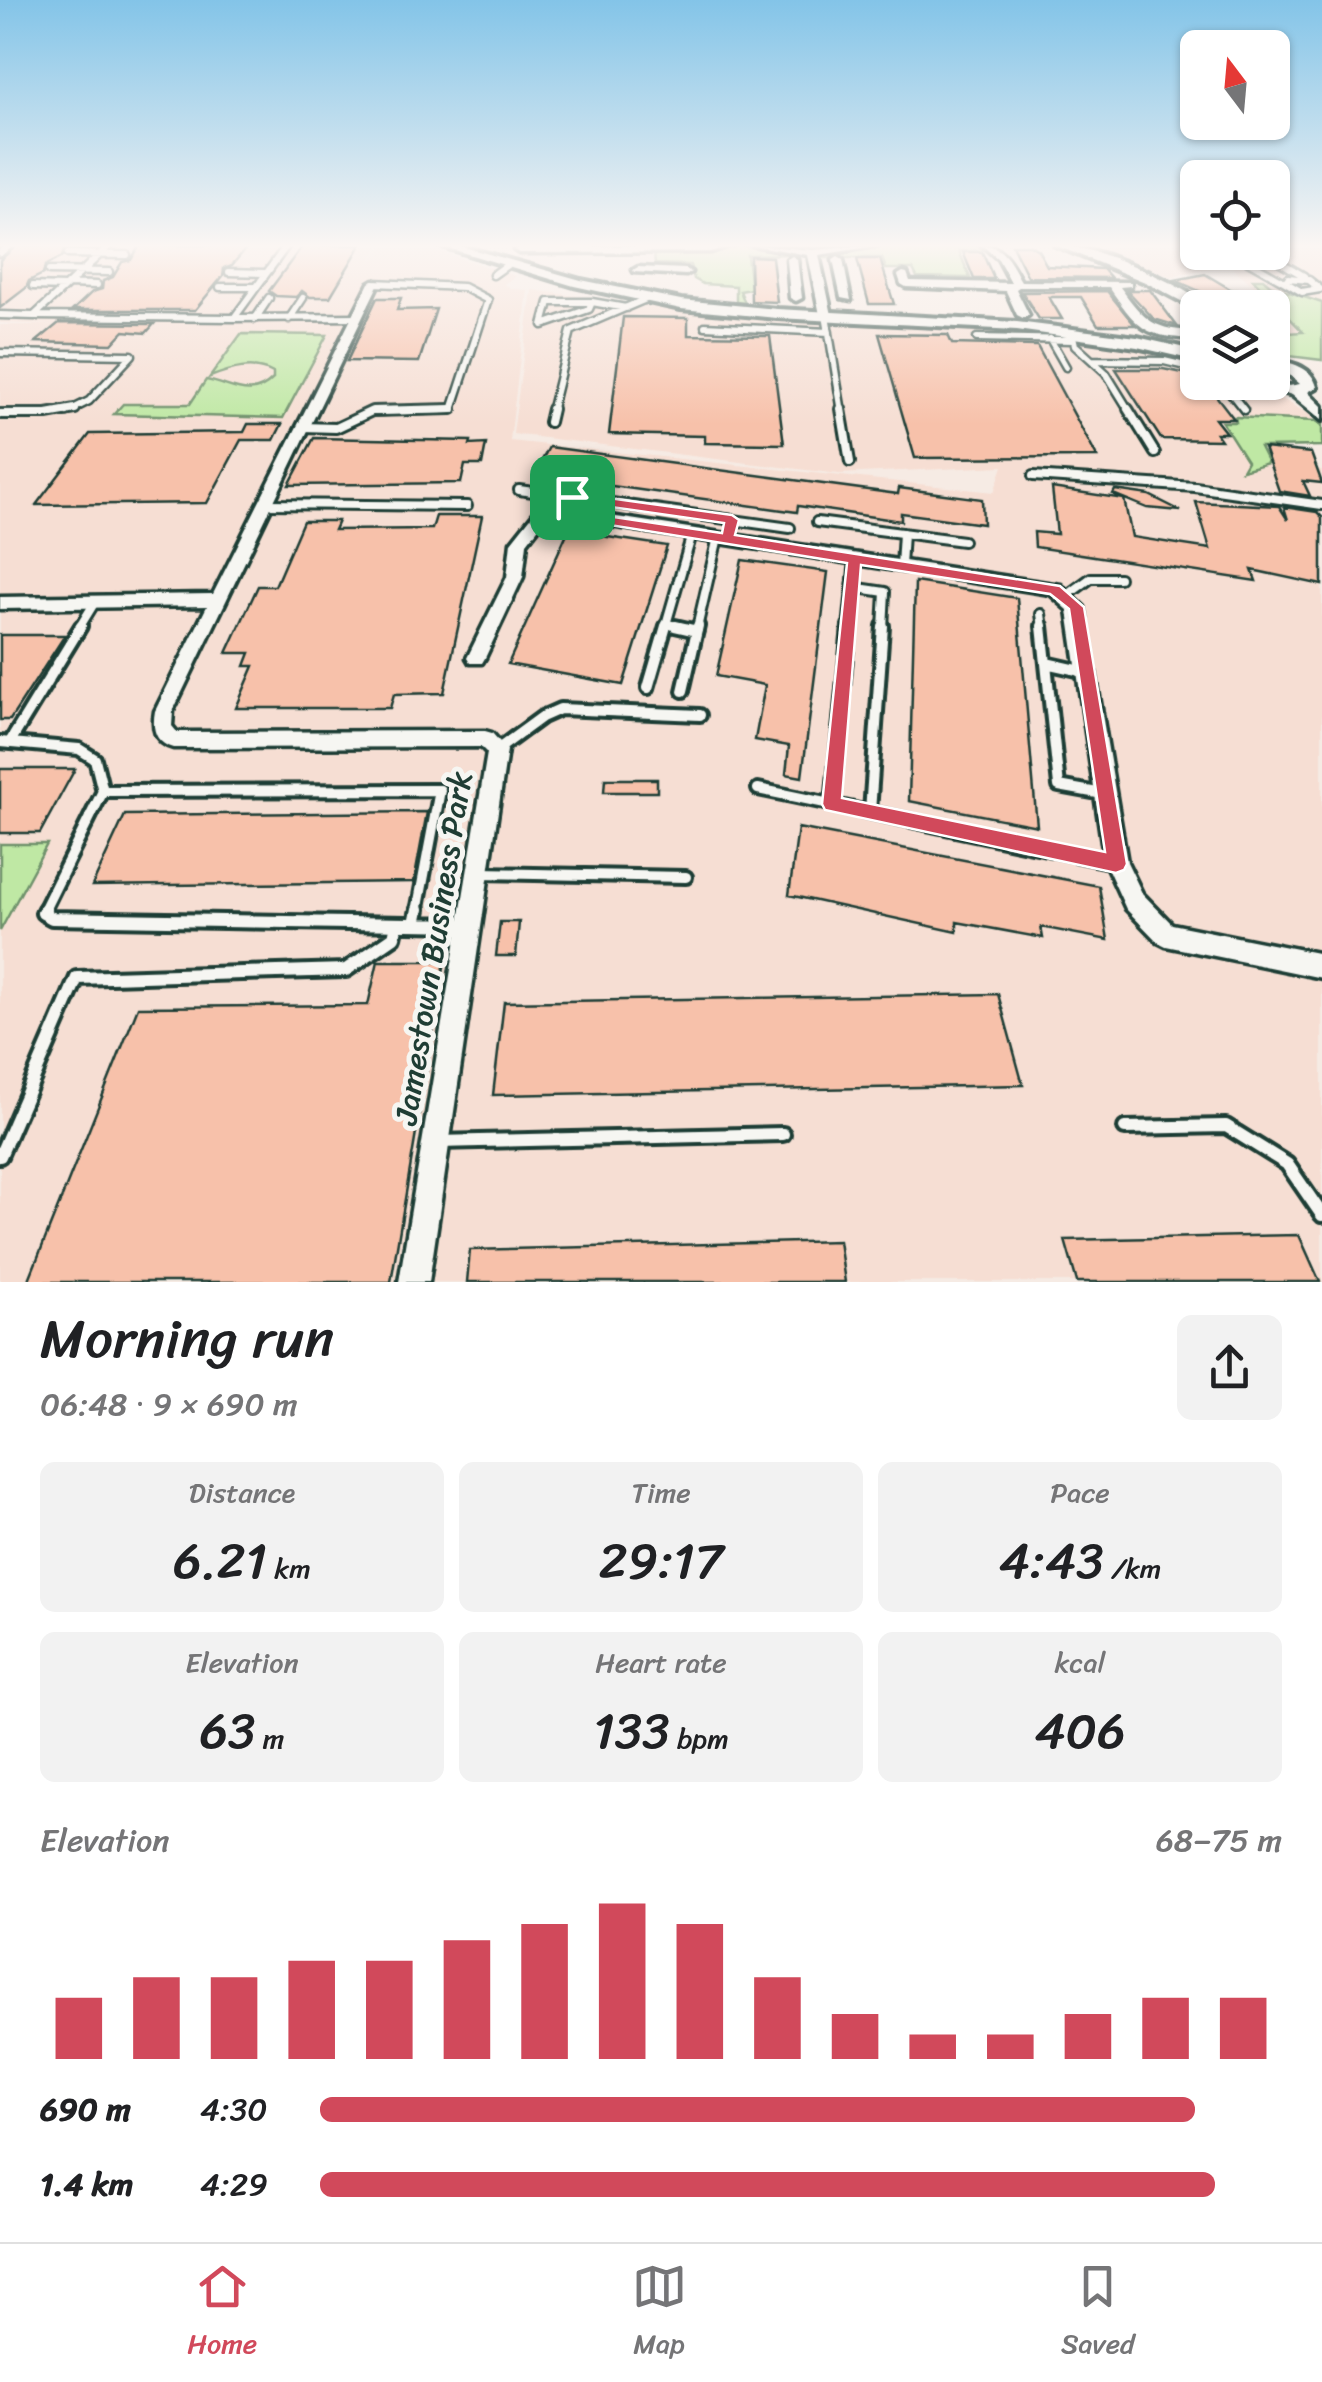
<!DOCTYPE html>
<html lang="en">
<head>
<meta charset="utf-8">
<style>
  :root { --surface:#fff; --page:#f2f2f2; --text:#202124; --muted:#757577; --line:#e0e0e0; --accent:#d1495b }
  body { margin:0; font-family:Sriracha,sans-serif; background:var(--page); color:var(--text); height:100vh; display:flex; flex-direction:column; font-size:38px; white-space:nowrap }
  * { box-sizing:border-box; margin:0 }
  p { font-size:32px; color:var(--muted) }
  .icon { flex:none; width:55px; height:55px; fill:none; stroke:currentColor; stroke-width:2; stroke-linecap:round; stroke-linejoin:round }
  .map { position:relative; height:1282px; overflow:hidden }
  .sheet { display:flex; flex-direction:column; background:var(--surface); flex:1 }
  .sheet>* { flex:none }
  .needle { width:65px; rotate:344deg }
  .buttons { position:absolute; left:1180px; top:30px; display:grid; gap:20px }
  .buttons a { display:grid; place-items:center; width:110px; height:110px; border-radius:15px; background:var(--surface); box-shadow:0 2px 8px #0004; font-size:50px }
  .pin { position:absolute; display:grid; place-items:center; width:85px; height:85px; color:#fff; margin:-42px; border-radius:20px; box-shadow:0 5px 15px #0006 }
  .round { display:grid; place-items:center; flex:none; width:105px; height:105px; border-radius:15px; background:var(--page) }
  .headline { display:flex; align-items:center; justify-content:space-between; height:170px; padding:0 40px }
  h1 { font-size:55px; font-weight:600; line-height:75px }
  .figures { display:grid; grid-template-columns:repeat(3,1fr); gap:15px; height:170px; padding:10px 40px }
  .figures div { display:grid; align-content:center; border-radius:15px; background:var(--page); text-align:center }
  .figures b { font-size:50px; font-weight:600 }
  .figures small { font-size:28px; font-weight:400 }
  .figures p { font-size:28px }
  .chart { height:280px; padding:20px 40px }
  .chart p { display:flex; justify-content:space-between }
  .chart svg { width:100%; height:180px; margin-top:10px; stroke:var(--accent); stroke-width:6 }
  ul { padding:0 40px; list-style:none; font-size:32px }
  li { display:grid; grid-template-columns:160px 120px 1fr; align-items:center; height:75px }
  li i { height:25px; border-radius:12px; background:var(--accent) }
  .dock { display:flex; justify-content:space-around; align-items:center; height:140px; border-top:2px solid var(--line); background:var(--surface); font-size:28px; color:var(--muted) }
  .dock a { display:grid; justify-items:center; gap:5px }
  .dock .on { color:var(--accent) }
  .map>svg:first-child { display:block }
  .built { fill:#f6ded3 }
  .green { fill:#bfe8a4; stroke:#6f926c; stroke-width:2.5 }
  .building { fill:#f7c1aa; stroke:#1f3d34; stroke-width:2.5 }
  .lines { fill:none; stroke-linecap:round; stroke-linejoin:round }
  .service-far3-casing { stroke:#1f3d34; stroke-width:11 }
  .service-far2-casing { stroke:#1f3d34; stroke-width:14 }
  .service-far1-casing { stroke:#1f3d34; stroke-width:18 }
  .service-casing { stroke:#1f3d34; stroke-width:20 }
  .minor-casing { stroke:#1f3d34; stroke-width:7 }
  .tertiary-casing { stroke:#1f3d34; stroke-width:8 }
  .service-far3 { stroke:#f6f6f2; stroke-width:6 }
  .service-far2 { stroke:#f6f6f2; stroke-width:8 }
  .service-far1 { stroke:#f6f6f2; stroke-width:10 }
  .service { stroke:#f6f6f2; stroke-width:12 }
  .minor { fill:#f6f6f2; fill-rule:evenodd }
  .tertiary { fill:#f6f6f2; fill-rule:evenodd }
  .route { fill:#d1495b; stroke:#fff; stroke-width:2.5; fill-rule:evenodd }
  .labels { text-anchor:middle; stroke-width:10; stroke-linejoin:round; paint-order:stroke }
  .near-street-label { font-size:32px; fill:#1f3d34; stroke:#f6f6f2 }
</style>
</head>
<body>
<div class="map">
<svg width="1322" height="1282" viewBox="0 0 1322 1282">
  <rect width="100%" height="100%" fill="#f6ebe4"/>
  <filter id="ink" filterUnits="userSpaceOnUse"><feTurbulence type="fractalNoise" baseFrequency=".01" numOctaves="2"/><feDisplacementMap in="SourceGraphic" scale="20" xChannelSelector="R" yChannelSelector="G"/><feConvolveMatrix kernelMatrix="1 2 1 2 8 2 1 2 1" color-interpolation-filters="sRGB"/></filter>
  <g filter="url(#ink)">
    <!-- built -->
    <path class="built" d="M0,245H380L369,263L383,245H419L516,276L504,284L513,289L528,290L510,441L994,492L1003,466L839,474L513,434L532,290L721,315L1001,329L1091,340L1197,364L1198,382L1253,383L1309,414L1315,421L1236,417L1237,422H1224L1247,461L1243,469L1268,463L1322,470V1282H0V325H53L0,323Z
      M1089,245H1197L1198,252L1210,253L1272,252L1273,245H1322V358L1273,354L1272,308L1219,307L1205,301L1226,294L1223,291L1257,289L1229,264L1171,277Z"/>
    <!-- green -->
    <path class="green" d="M740,245L793,254L747,255L751,289L740,291L745,303L736,302V286L703,284L694,279L690,265L655,264L654,254L645,253L711,251Z
      M892,245H976L984,250L959,251L970,278L917,277L913,269H886L882,258H821Z
      M1253,279H1263L1271,286L1322,303V360L1273,354V334L1303,332Z
      M241,334L327,335L283,418L114,414L123,404H190L206,380C231,384 250,402 273,379V373C252,362 231,369 210,377Z
      M1235,417L1315,421L1322,425V446L1260,447L1268,463L1242,470L1247,461L1222,422H1236Z
      M0,844H47L0,931Z"/>
    <!-- building -->
    <path class="building" d="M17,245H76L64,249L62,257L45,266L43,274L29,281L26,288L0,308V260Z
      M140,245H249L232,265L224,268L223,276L195,310H73L92,292L102,289L103,281L113,277L122,262L131,260Z
      M303,245H361L330,297H310L302,291L296,297L276,296L269,291Z
      M1012,245H1030L1038,250L1047,266L1103,269L1111,278L1028,277Z
      M963,252H982L994,279H974Z
      M750,256L772,257L777,302L751,301Z
      M857,259H880L894,304H869Z
      M1205,274L1232,290H1248L1257,299L1236,308H1215L1207,301L1214,298L1175,280Z
      M1127,290H1150L1177,326L1154,319Z
      M1107,291L1135,325H1098L1081,297H1049L1062,319H1039L1022,292Z
      M377,298H401L397,310L436,309L419,362L347,361Z
      M623,317L688,318V335L770,336L784,444L705,443V436L609,434Z
      M59,323L154,324L146,333L124,331L112,344L36,342Z
      M879,334L948,335L952,344L1037,346L1097,457L915,458Z
      M1116,369H1163L1198,376V383L1210,388L1234,419H1215L1226,433H1216L1221,440L1161,439Z
      M248,424H282L274,440H241L207,503L36,505L90,434L244,432Z
      M314,438L471,441L470,445L486,444L482,465H465L461,483L289,485Z
      M549,447L898,494L899,488L982,499L983,524L901,513V521L798,506L797,512L534,475Z
      M1264,448L1311,453L1322,483L1303,481L1310,496L1279,491Z
      M1052,488L1124,499L1132,537L1210,549L1196,502L1279,506L1288,520L1284,507L1317,512L1322,517V585L1252,570L1256,581L1035,547L1034,532L1057,534Z
      M1115,490L1149,495L1181,511L1147,508L1113,494Z
      M436,516H482L444,693L394,694L390,708H236L254,666H245L250,653H227L258,586H275L303,521H338L334,530L432,529Z
      M568,531L667,546L623,685L508,664Z
      M742,560L828,572L802,777L786,774L789,746L755,740L765,685L716,676Z
      M915,582L1017,598L1037,826L909,801Z
      M0,635H65L10,720H0Z
      M0,769H75L40,833H0Z
      M605,779H657V792H604Z
      M427,812L414,882L92,886L125,815Z
      M798,828L1099,886L1108,940L1041,927L1043,938L957,922V932L789,895Z
      M500,922H519L516,956H496Z
      M378,961H445L391,1282H28L138,1007L368,1005Z
      M998,994L1023,1085L493,1095L504,1002Z
      M1299,1235L1320,1282H1077L1065,1240Z
      M839,1241L845,1282H467L470,1250Z"/>
    <g class="lines">
      <defs>
        <path id="service-far3" d="M110,245L34,316L234,318L287,245
          M1232,252L1285,282
          M1263,252L1304,276
          M0,253L10,245
          M68,254L127,255
          M49,271L109,272
          M229,272L266,273
          M493,275L507,265
          M1288,278L1309,280L1320,289L1302,292L1285,282Z
          M68,284L97,285
          M33,286L65,287
          M220,287H256
          M549,302H592L589,309L543,325Z
          M592,302L626,308
          M0,315L34,316
          M826,315L842,412
          M234,318L358,317
          M255,319L269,298
          M289,319L303,298
          M705,326L829,332
          M1072,332L1075,345L1106,373L1130,412
          M977,338L1073,340
          M1050,339L1066,367
          M0,353L132,355L89,401L67,412
          M1092,360L1164,361L1198,369
          M1222,382L1244,410
          M371,412L452,410L488,300L463,287L374,283
          M551,412L571,331L646,299"/>
        <path id="service-far2" d="M841,409L850,462
          M1128,409L1155,453
          M0,414H47L75,409
          M549,422L552,409
          M303,427L336,428L372,411L452,409
          M1033,476L1195,487L1322,505
          M519,490L790,528
          M266,504L467,506
          M817,522L963,541
          M901,566L903,533
          M852,587L885,592L883,628
          M1065,597L1091,578H1119
          M1041,614L1043,628
          M667,624L686,628
          M79,628L95,602
          M665,628L692,534
          M697,628L718,537
          M848,628L855,559"/>
        <path id="service-far1" d="M675,626L697,631
          M1042,626L1059,786L1103,794
          M1046,663L1086,672
          M648,688L666,626
          M683,691L698,626
          M0,742L79,749L95,759L103,791L43,912
          M10,742L81,626
          M497,750L542,717L560,709L700,715
          M758,789L1114,863
          M103,791L440,790L417,912
          M832,804L849,626
          M870,812L883,626
          M479,873L686,877"/>
        <path id="service" d="M45,909L43,913L52,918L467,925
          M415,924L418,909
          M1125,1128L1226,1126L1287,1164L1322,1215
          M438,1142L783,1134
          M0,1156L77,978L346,970L394,937L397,924"/>
        <path id="minor" d="M733,245L710,252L519,253L514,250L519,247Z
          M753,245L813,250L880,245L819,255L832,315L826,318L820,315L808,255Z
          M982,245C1004,245 1011,264 1021,281L1131,282V286L1120,287C1146,322 1153,330 1198,331V339C1144,337 1139,330 1109,287H1019L1016,289L1029,315L1023,318L1017,315L1006,291L906,287L901,284L898,275L903,272L907,273L910,281L1011,283L998,259Z
          M792,256L797,259L802,298L796,301L790,298L787,259Z
          M838,257L843,260L851,300L841,298L833,260Z
          M638,267L686,269L691,272L686,275L634,272L633,270Z
          M374,280L379,283L173,711L172,726L177,732L485,731L492,733L507,750L429,1282H399L487,753L481,747L173,748C154,742 152,728 155,711L207,606L0,609V597L213,594L369,283Z
          M565,509L1061,585L1084,607L1127,862L1142,893L1172,924L1322,954V978L1166,946L1158,942L1126,909L1105,863L1068,610L1050,594L565,519L544,521L527,543L523,577L485,658L482,663H470L467,658L507,577L511,542L534,513Z"/>
        <path id="tertiary" d="M438,245H457L581,280L681,300L777,309L1017,322L1137,337L1198,351V361L1137,347L1017,330L777,318L681,309L574,286Z
          M1055,245C1096,245 1178,282 1211,308L1198,310L1145,282Z
          M1272,359C1291,363 1312,366 1317,387L1308,392L1322,406V420L1292,395L1258,385L1256,382H1272V380L1289,386L1300,384L1286,372L1272,369Z"/>
      </defs>
      <!-- service-far3 casing -->
      <use href="#service-far3" class="service-far3-casing"/>
      <!-- service-far2 casing -->
      <use href="#service-far2" class="service-far2-casing"/>
      <!-- service-far1 casing -->
      <use href="#service-far1" class="service-far1-casing"/>
      <!-- service casing -->
      <use href="#service" class="service-casing"/>
      <!-- minor casing -->
      <use href="#minor" class="minor-casing"/>
      <!-- tertiary casing -->
      <use href="#tertiary" class="tertiary-casing"/>
      <!-- service-far3 -->
      <use href="#service-far3" class="service-far3"/>
      <!-- service-far2 -->
      <use href="#service-far2" class="service-far2"/>
      <!-- service-far1 -->
      <use href="#service-far1" class="service-far1"/>
      <!-- service -->
      <use href="#service" class="service"/>
      <!-- minor -->
      <use href="#minor" class="minor"/>
      <!-- tertiary -->
      <use href="#tertiary" class="tertiary"/>
    </g>
  </g>
  <!-- sky -->
  <linearGradient id="sky" x2="0" y2="1"><stop stop-color="#83c4e8"/><stop offset="0.58" stop-color="#fbf6f3"/><stop offset="1" stop-color="#fbf6f3" stop-opacity="0"/></linearGradient>
  <rect width="1322" height="424" fill="url(#sky)"/>
  <!-- route -->
  <path class="route" d="M572,493L732,515L739,520L735,535L1060,586L1084,607L1127,864L1124,870L1116,873L825,810L822,804L847,563L560,517L565,497ZM576,502L724,523L722,533L573,511ZM861,565L1050,594L1069,609L1105,852L842,798Z"/>
  <g class="labels">
    <!-- near-street labels -->
    <g class="near-street-label">
      <text transform="translate(433 948) rotate(-81)" y="11">Jamestown Business Park</text>
    </g>
  </g>
</svg>
<div class="buttons">
<a><svg class="needle" viewBox="-14 -14 28 28"><path d="M0-13l5 13h-10z" fill="#e53935"/><path d="M0 13l5-13h-10z" fill="#757577"/></svg></a>
<a><svg class="icon" aria-label="locate" viewBox="0 0 24 24"><circle cx="12" cy="12" r="6"/><path d="M12 2v4M12 18v4M2 12h4M18 12h4"/></svg></a>
<a><svg class="icon" aria-label="layers" viewBox="0 0 24 24"><path d="M12 4l9 5-9 5-9-5zM3 14l9 5 9-5"/></svg></a>
</div>
<div class="pin" style="left:572px;top:497px;background:#1e9e55"><svg class="icon" aria-label="arrive" viewBox="0 0 24 24"><path d="M6 21V4h12l-3 4 3 4H6"/></svg></div>
</div>
<section class="sheet">
<div class="headline"><div><h1>Morning run</h1><p>06:48 · 9 × 690 m</p></div><a class="round"><svg class="icon" aria-label="share" viewBox="0 0 24 24"><path d="M12 15V3M7 8l5-5 5 5M5 13v7h14v-7"/></svg></a></div>
<div class="figures">
<div><p>Distance</p><b>6.21<small> km</small></b></div>
<div><p>Time</p><b>29:17</b></div>
<div><p>Pace</p><b>4:43<small> /km</small></b></div>
</div>
<div class="figures">
<div><p>Elevation</p><b>63<small> m</small></b></div>
<div><p>Heart rate</p><b>133<small> bpm</small></b></div>
<div><p>kcal</p><b>406</b></div>
</div>
<div class="chart"><p><span>Elevation</span>68–75 m</p>
<svg viewBox="0 0 160 44" preserveAspectRatio="none"><path d="M5 44V29M15 44V24M25 44V24M35 44V20M45 44V20M55 44V15M65 44V11M75 44V6M85 44V11M95 44V24M105 44V33M115 44V38M125 44V38M135 44V33M145 44V29M155 44V29"/></svg>
</div>
<ul>
<li><b>690 m</b>4:30<i style="width:91%"></i></li>
<li><b>1.4 km</b>4:29<i style="width:93%"></i></li>
</ul>
</section>
<nav class="dock">
<a class="on"><svg class="icon" aria-label="home" viewBox="0 0 24 24"><path d="M3 11l9-7 9 7M6 9v11h12V9"/></svg>Home</a>
<a><svg class="icon" aria-label="map" viewBox="0 0 24 24"><path d="M3 6l6-2 6 2 6-2v14l-6 2-6-2-6 2zM9 4v14M15 6v14"/></svg>Map</a>
<a><svg class="icon" aria-label="saved" viewBox="0 0 24 24"><path d="M7 4h10v16l-5-4-5 4z"/></svg>Saved</a>
</nav>
</body>
</html>
